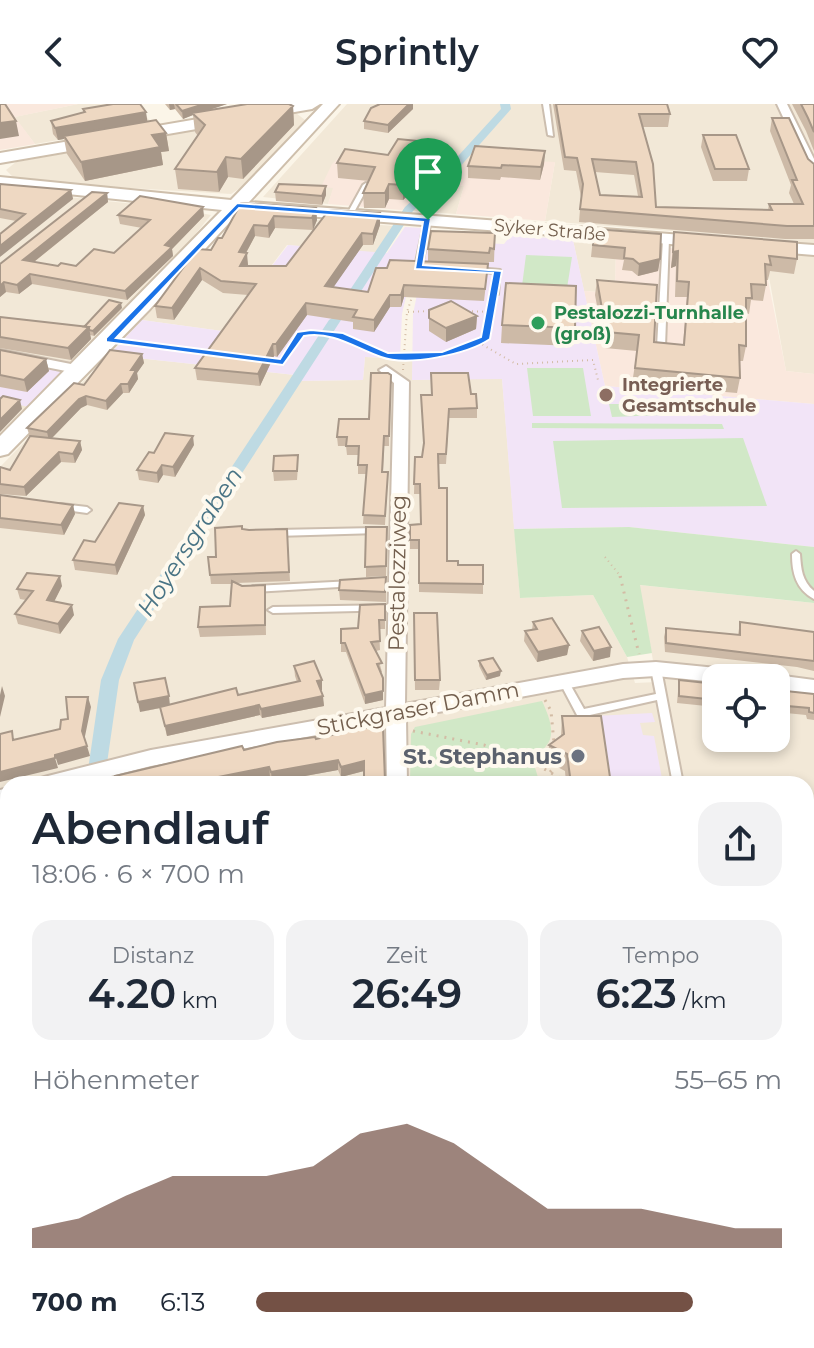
<!DOCTYPE html>
<html lang="de">
<head>
<meta charset="utf-8">
<style>
  :root { --surface:#fff; --page:#f2f2f3; --text:#1f2937; --muted:#747a83; --accent:#745145 }
  body { margin:0; font-family:Montserrat,sans-serif; background:var(--page); color:var(--text); height:100vh; display:flex; flex-direction:column; font-size:30px; white-space:nowrap }
  * { box-sizing:border-box; margin:0 }
  p { font-size:26px; color:var(--muted) }
  .icon { flex:none; width:44px; height:44px; fill:none; stroke:currentColor; stroke-width:2; stroke-linecap:round; stroke-linejoin:round }
  .map { position:relative; flex:1; overflow:hidden }
  .sheet { position:absolute; left:0px; top:672px; width:814px; height:572px; display:flex; flex-direction:column; background:var(--surface); border-radius:24px 24px 0 0; box-shadow:0 4px 12px #0003 }
  .sheet>* { flex:none }
  .controls { position:absolute; left:702px; top:560px; display:grid; gap:16px }
  .controls a { display:grid; place-items:center; width:88px; height:88px; border-radius:16px; background:var(--surface); box-shadow:0 4px 12px #0003; font-size:40px }
  .pin { position:absolute; display:grid; place-items:center; width:68px; height:68px; color:#fff; margin:-82px -34px; border-radius:50% 50% 50% 0; rotate:-45deg; box-shadow:0 0 8px #0007 }
  .pin .icon { rotate:45deg }
  .round { display:grid; place-items:center; flex:none; width:84px; height:84px; border-radius:24px; background:var(--page) }
  .summary { display:flex; align-items:center; justify-content:space-between; height:136px; padding:0 32px }
  h1 { font-size:44px; font-weight:600; line-height:60px }
  .figures { display:grid; grid-template-columns:repeat(3,1fr); gap:12px; height:136px; padding:8px 32px }
  .figures div { display:grid; align-content:center; border-radius:20px; background:var(--page); text-align:center }
  .figures b { font-size:40px; font-weight:600 }
  .figures small { font-size:22px; font-weight:400 }
  .figures p { font-size:22px }
  .chart { height:224px; padding:16px 32px }
  .chart p { display:flex; justify-content:space-between }
  .chart svg { width:100%; height:144px; margin-top:8px; fill:var(--accent); opacity:.7 }
  ul { padding:0 32px; list-style:none; font-size:26px }
  li { display:grid; grid-template-columns:128px 96px 1fr; align-items:center; height:60px }
  li i { height:20px; border-radius:10px; background:var(--accent) }
  header { display:flex; justify-content:space-between; align-items:center; height:104px; padding:0 32px; background:var(--surface); font-size:36px; font-weight:600 }
  .map>svg:first-child { display:block }
  .residential { fill:#f2e8d7; fill-rule:evenodd }
  .commercial { fill:#fae8dd }
  .education { fill:#f2e4f7 }
  .green { fill:#d1e8c7 }
  .lines { fill:none; stroke-linecap:round; stroke-linejoin:round }
  .canal { fill:#bedae3; fill-rule:evenodd }
  .lane-casing { stroke:#ccbeaf; stroke-width:4 }
  .street-casing { stroke:#ccbeaf; stroke-width:4 }
  .secondary-casing { stroke:#cebfac; stroke-width:4 }
  .path-far1 { stroke:#d3bca5; stroke-width:2; stroke-dasharray:1 4; stroke-linecap:butt }
  .path { stroke:#d3bca5; stroke-width:3; stroke-dasharray:2 6; stroke-linecap:butt }
  .lane { fill:#fff; fill-rule:evenodd }
  .street { fill:#fff; fill-rule:evenodd }
  .secondary { fill:#fff; fill-rule:evenodd }
  .wall { fill:#cdbaa7; fill-rule:evenodd }
  .shaded-wall { fill:#a79788 }
  .building { fill:#eed8c2; stroke:#a79788; stroke-width:2; fill-rule:evenodd }
  .route { fill:#1a73e8; stroke:#fff; stroke-width:2; fill-rule:evenodd }
  .leisure-dot { fill:#2e9e5b; stroke:#fef9ee; stroke-width:3 }
  .education-dot { fill:#8d6e63; stroke:#fef9ee; stroke-width:3 }
  .worship-dot { fill:#6b7280; stroke:#fef9ee; stroke-width:3 }
  .labels { text-anchor:middle; stroke-width:8; stroke-linejoin:round; paint-order:stroke }
  .far-street-label { font-size:18px; fill:#735f4e; stroke:#fef9ee }
  .far-leisure-label { font-size:18px; font-weight:bold; fill:#27864d; stroke:#fef9ee; text-anchor:start }
  .far-education-label { font-size:18px; font-weight:bold; fill:#785e54; stroke:#fef9ee; text-anchor:start }
  .street-label { font-size:22px; fill:#735f4e; stroke:#fef9ee }
  .worship-label { font-size:22px; font-weight:bold; fill:#5b616d; stroke:#fef9ee; text-anchor:end }
  .water-label { font-size:24px; font-style:italic; fill:#497485; stroke:#fef9ee }
</style>
</head>
<body>
<header><svg class="icon" aria-label="back" viewBox="0 0 24 24"><path d="M15 5l-7 7 7 7"/></svg>Sprintly<svg class="icon" aria-label="heart" viewBox="0 0 24 24"><path d="M12 20l-8-8c-3-5 5-10 8-4 3-6 11-1 8 4z"/></svg></header>
<div class="map">
<svg width="814" height="1244" viewBox="0 0 814 1244">
  <rect width="100%" height="100%" fill="#fbf5e8"/>
  <!-- residential -->
  <path class="residential" d="M78,0H124L144,9L152,20L35,40L14,13Z
    M347,0H814V270L786,267L762,134L545,117L555,58L453,71L441,80L464,82L456,110L402,106L463,50L381,56L322,83H334L328,100L263,93Z
    M296,9L305,16L246,80L231,90L63,80L13,73L6,66L16,58Z
    M0,86L174,104L211,111L193,133L185,148L0,334Z
    M241,110L394,122L378,149L287,141L222,227L142,216L207,150Z
    M573,136L616,140L615,189L584,187Z
    M109,251L295,271L294,277L363,276L365,253L413,255L412,276L502,274L520,494L593,491L627,553L635,579L657,578L639,481L814,499V1244L0,1243V363ZM716,574H776V634H716ZM8,680H806V1236H8Z"/>
  <!-- commercial -->
  <path class="commercial" d="M0,0H78L15,13L35,40L0,46Z
    M400,42L464,49L402,106L328,100L333,84L321,83L332,60L341,51L381,56Z
    M471,54L555,58L545,117L456,110L464,82L440,80Z
    M616,140L763,151L786,267L814,270V300L605,282L584,187L615,189Z"/>
  <!-- education -->
  <path class="education" d="M405,123L422,124L402,210L400,254L365,253L363,276L293,277L295,271L109,251L142,216L222,227L288,141L387,149Z
    M511,131L573,136L605,282L814,300V443L629,423L514,425L502,275L412,276L413,210L428,137L504,140Z
    M0,255L70,268L34,304L0,297Z
    M652,609L655,618L640,619L643,631L654,632L663,680H566L565,671H605L595,612Z"/>
  <!-- green -->
  <path class="green" d="M526,151L572,153L567,184L522,182Z
    M527,264H583L591,312H533Z
    M609,300H659L661,304L711,305L712,309L612,313Z
    M532,319L722,320L724,325L532,324Z
    M743,334L767,402L562,404L553,337Z
    M629,423L814,443V499L640,481L652,549L627,553L593,491L520,494L514,425Z
    M542,597C548,610 557,630 546,642C542,648 537,650 533,657L540,680H410L411,630L415,623Z"/>
  <g class="lines">
    <!-- canal -->
    <path class="canal" d="M500,0H510L511,5L457,66L413,107L354,198H346L344,195L405,103L449,62L501,5Z
      M335,212L341,216L134,536L119,576L104,680H86L101,576L118,535L329,216Z
      M8,1163V1199L0,1203V1167Z"/>
    <defs>
      <path id="lane" d="M543,0H549L553,32L548,31Z
        M366,79L369,81L353,110L348,111L347,110L363,81Z
        M428,114L431,116L422,161L427,163C425,166 417,166 415,163L425,116Z
        M666,133L669,135L665,243L661,245L657,243L663,135Z
        M476,164L500,166L498,190L493,189L494,169L474,167L473,166Z
        M61,400L87,403L91,406L87,409L58,405V401Z
        M376,424L379,425L380,427L379,429L276,432L272,429L276,426Z
        M796,447L800,450C801,465 802,477 814,487V495C796,485 792,469 792,450Z
        M353,477L357,480L356,482L253,488L248,485L253,482Z
        M397,501L402,504L400,506L273,509L268,506L273,503Z
        M656,562L661,565L683,680H673L657,596L581,613L577,611L559,577L564,574L567,575L584,605L656,590L651,565Z
        M0,763L4,764C9,780 8,797 8,815L4,813C0,797 0,780 0,763Z"/>
      <path id="street" d="M777,0H787L814,55V71L808,67Z
        M0,246L81,262L88,266L81,270L0,254Z
        M386,262L409,278L405,600L623,560L656,558L747,567L757,574H716V578L656,572L623,574L406,614L407,680H387L386,618L151,662L79,680H38L41,674L48,672L151,646L386,604L394,279L379,266Z
        M776,571L814,576V590L776,585V574H769Z
        M8,684V700L0,702V686Z
        M806,979L814,980V1004L806,1003Z
        M372,1236H400L401,1244H371Z"/>
      <path id="secondary" d="M285,0H320L312,5L0,59V49Z
        M323,0H339L249,98L709,133L718,138L709,143L240,107L150,205L8,350L0,352V332L222,106L0,83V73L231,96Z
        M758,137L814,141V151L752,146L749,142Z"/>
    </defs>
    <!-- lane casing -->
    <use href="#lane" class="lane-casing"/>
    <!-- street casing -->
    <use href="#street" class="street-casing"/>
    <!-- secondary casing -->
    <use href="#secondary" class="secondary-casing"/>
    <!-- path-far1 -->
    <path class="path-far1" d="M467,207L492,208
      M408,208L432,207
      M129,238L209,249
      M478,238L516,260L593,256L598,276
      M268,257L283,259L300,230C332,227 354,242 383,251C417,261 455,247 486,235L494,196
      M403,266L407,208L413,190
      M605,453L622,474"/>
    <!-- path -->
    <path class="path" d="M620,472L639,550
      M545,596L551,607L554,639
      M413,627L484,641L539,662
      M550,648L539,662L560,674L561,680
      M550,668L556,662"/>
    <!-- lane -->
    <use href="#lane" class="lane"/>
    <!-- street -->
    <use href="#street" class="street"/>
    <!-- secondary -->
    <use href="#secondary" class="secondary"/>
  </g>
  <!-- wall -->
  <path class="wall" d="M111,0H140L147,18L166,29L169,47L161,48L163,61L85,77L67,50L64,35L58,36L53,30L51,17L83,9V5Z
    M165,0H227L206,7L293,2L294,21L243,75L228,73L219,88L178,85L175,65L198,32L195,28L193,11L183,15L175,5L170,6Z
    M380,0H413V5L388,29L364,25V17Z
    M553,0H667L670,10L668,23H642L656,103L768,106L769,100H794L789,89L791,81L770,27L772,14L808,55L814,60V135H785L579,118L581,93L576,67L564,66ZM595,68L634,71L638,92L600,91Z
    M792,0H814V47L806,27Z
    M703,31L749,65L747,77H713L701,43Z
    M429,38L428,53L420,80L403,96L389,95L385,104H364L363,89L369,77L338,74L337,59L388,51Z
    M545,47L544,60L540,76L501,73L500,76L468,74V62Z
    M0,80L71,86L73,95L16,117L0,114Z
    M326,82V91L322,101L276,97L275,88Z
    M107,89L108,98L34,158L58,162H76L114,149L142,124L120,120L118,111L204,112L172,145L173,152L127,196L32,180L19,190L6,188L0,193V160Z
    M241,99L316,104L317,116L313,126L275,124L269,134L255,132L246,149L248,162H286L380,121L373,141H363L333,183L368,188L387,164L428,157V145L495,129L494,158H489L488,162L484,197L404,193L401,203H390L374,228L353,225V218L307,211L277,253L274,252L260,282L197,276L195,264L248,191L223,189L202,176L174,216L157,214L155,202L222,134Z
    M594,125L660,155L658,167L638,172L632,167L622,166L624,156L591,153Z
    M674,128L797,155L794,170L770,167L768,176H766V181L763,197L751,196L749,210L746,209V242L743,257H740V274L737,289L632,280L637,247L605,244L595,191L597,176L654,238L683,241L687,193H675L676,162L671,164Z
    M122,204L94,232L90,231L91,235L71,256L0,244V213L84,223Z
    M429,206L477,212L476,225L446,238L429,227Z
    M502,221L575,224L573,242L501,239Z
    M0,246L46,255L49,267L27,288L0,283Z
    M142,250L144,259L137,269L138,275L129,289H123L107,306L87,301L81,304L52,334L80,337L82,346L75,359L61,358L26,392L0,390V363L10,366L30,333L27,324L84,281Z
    M388,269L389,342H384L383,368H388L385,421L363,420L366,370H358V351H347L346,342H338L337,333L369,315Z
    M431,269L471,290L477,304V314H449L446,360H438L439,384L447,457L458,461L483,480V490L419,488V445H410V421L421,420L420,390H414L415,353H422L424,343L421,291H431Z
    M194,341L175,373L163,371L158,379L139,376L137,366Z
    M298,361L297,376L274,377L273,367Z
    M0,391L73,401L75,410L64,431L0,424Z
    M143,402L145,411L117,471L75,466L73,456L95,438Z
    M366,423H387L386,472L366,473Z
    M242,425H287L290,477L236,479L242,482L265,481L266,531L200,533L198,523L230,502L231,480H211L208,453H216Z
    M386,473V498L340,496L339,486Z
    M62,482L54,497L74,511L60,530L18,520L15,510L26,496L20,495L17,485Z
    M385,500V525H379L380,546L376,547L382,568H381L383,596L365,600L346,548H341V525L358,524Z
    M414,509L440,576L439,586H415Z
    M533,518L569,541L567,551L537,558L524,537L525,527L532,526Z
    M740,518L814,528V567L797,563L665,548L664,533L666,524L738,531Z
    M582,527L610,553L593,557L580,537Z
    M479,557L500,572L486,576L479,562Z
    M294,562L322,586H321L324,602L262,614L260,611L167,632L160,604L140,608L170,601L238,591L297,578L295,572Z
    M679,576L716,580V603L677,599Z
    M776,586L814,590V616L807,615L806,611L776,608Z
    M562,612L611,680H566L565,667L548,658L549,641L561,632Z
    M383,624L385,680H364V667L341,673L338,666L272,678L270,673L244,646Z
    M806,702L814,703V737L806,736Z
    M806,761L814,762V806V803L806,802Z
    M806,1016L814,1018V1063L806,1062Z
    M814,1175V1244H801L787,1237V1236H806Z"/>
  <!-- shaded-wall -->
  <path class="shaded-wall" d="M169,0H174L175,5L170,6Z
    M204,0H227L194,11L192,9L193,11L183,15L182,7Z
    M409,0H413V5L388,29V21Z
    M293,2L294,21L243,75L241,55Z
    M146,8L148,21L64,32V35L58,36L55,24Z
    M16,17L19,32L0,35V19Z
    M166,29L169,47L161,48L163,61L85,77L81,58L152,31Z
    M429,38L428,53L420,80L403,96V81Z
    M545,47L544,60L540,76L541,63Z
    M226,53L228,73L219,88L217,68Z
    M389,80V95L385,104V89Z
    M326,82V91L322,101V92Z
    M71,86L73,95L0,153V142Z
    M107,89L108,98L25,165L23,156Z
    M203,103L204,112L172,145L173,152L127,196L125,187L165,141Z
    M316,104L317,116L313,126L312,114Z
    M380,109V121L373,141V130Z
    M274,112L275,124L269,134L268,122Z
    M254,121L255,132L240,160L239,148Z
    M362,129L363,141L326,194L325,182Z
    M678,147L676,162L671,164L673,148Z
    M247,149L248,161L241,174L240,162Z
    M660,155L658,167L638,172L639,160Z
    M200,164L202,176L174,216L172,204Z
    M30,170L32,180L19,190L17,181Z
    M4,178L6,188L0,193V182Z
    M404,181V193L401,203V191Z
    M390,191V203L374,228V216Z
    M121,199L122,204L94,232L93,227Z
    M306,199L307,211L277,253L276,240Z
    M477,212L476,225L446,238V224Z
    M89,223L91,235L71,256L68,244Z
    M273,240L274,252L260,282L258,270Z
    M142,250L144,259L137,269L138,275L129,289L128,280L131,266Z
    M46,255L49,267L27,288L24,276Z
    M121,280L123,289L107,306L106,297Z
    M86,292L87,301L81,304L49,337L47,328L79,295Z
    M20,296L22,305L0,328V316Z
    M193,332L194,341L175,373L173,363Z
    M80,337L82,346L75,359L73,350Z
    M59,348L61,358L26,392L24,383Z
    M162,361L163,371L158,379L157,369Z
    M73,401L75,410L64,431L61,421Z
    M143,402L145,411L117,471L115,461Z
    M60,472L62,482L50,506L47,496Z
    M72,501L74,511L60,530L58,520Z
    M569,541L567,551L537,558L538,548Z
    M611,543L610,553L593,557L594,547Z
    M501,567L500,572L486,576L487,571Z
    M383,574V596L365,600V591Z
    M322,576V586L318,587L317,577Z
    M2,582L5,592L0,613V591Z
    M169,592L170,602L140,608L138,598Z
    M323,592L324,602L262,614L261,605Z
    M88,593L91,603L84,637L82,627Z
    M259,601L260,611L167,632L165,622Z
    M87,642L90,652L58,661L55,651Z
    M55,654L58,664L0,678V668Z
    M338,656V666L272,678L271,668Z
    M364,657V667L341,673V663Z
    M269,663L270,673L234,680H183Z
    M8,821V831L0,834V823Z"/>
  <!-- building -->
  <path class="building" d="M0,0H5L16,17L0,19Z
    M113,0H140L146,8L55,24L51,17L85,8L83,5Z
    M176,0H204L182,7Z
    M247,0H289L293,2L241,55L226,53L217,68L175,65L205,21L192,9Z
    M380,0H409L388,21L364,17L371,4Z
    M556,0H667L670,10H639L653,60L656,103L772,106L769,100H803L792,76H797L772,14H789L808,55L814,60V122H787L580,105L583,80L577,54L565,53ZM592,55L636,58L642,93L600,91Z
    M801,0H814V28L808,14Z
    M156,16L166,29L152,31L160,43L81,58L64,32Z
    M703,31H736L749,65H715Z
    M398,35L429,38L420,65L403,81L389,80L385,89H363L375,63L337,59L345,45L388,51Z
    M475,42L545,47L541,63L502,61L501,64L468,62Z
    M0,80L71,86L0,142V130L25,110L0,105Z
    M279,80L326,82L322,92L275,88Z
    M92,88L107,89L23,156L58,162L61,159L76,162L94,145L114,149L150,116L118,111L140,92L203,103L165,141L172,143L125,187L30,170L17,181L4,178L0,182V160Z
    M241,99L316,104L312,114L274,112L268,122L254,121L239,148L247,149L240,162H286L329,106L380,109L373,130L362,129L325,182L368,188L376,164H387L390,156L488,160L485,185L404,181L401,191H390L374,216L353,213L357,206L306,199L276,240H273L258,270L195,264L256,180L221,177L200,164L172,204L155,202L197,145L211,146L218,134H222Z
    M594,125L661,130L660,155L639,160L633,155L624,154L625,144L593,141Z
    M431,127L495,129L494,145L490,144L489,149L428,145Z
    M674,128L797,138V155L769,152L771,161L765,160L766,181L751,180L752,194H746V242L739,241L740,274L635,264L639,231L606,228L597,176L657,181L654,238L684,241L689,178L677,177L678,147L673,148Z
    M506,179L576,182L575,224L502,221Z
    M109,196L121,199L93,227L89,226V223H84Z
    M451,197L477,212L446,224L429,214V206Z
    M0,213L89,223L68,244L0,233Z
    M0,246L46,255L24,276L0,271Z
    M110,246L142,250L131,266H136L128,280H121L106,297L86,292L79,295L47,328L27,324L74,279L84,281Z
    M371,269H388L391,271L389,332H384L382,368H388L385,412L363,411L367,361H358L359,342H346L347,333H337L339,315H369Z
    M431,269H468L471,290H476L477,304L449,305L446,350H438L439,384H447V457H458V461H483V480L419,479V436H410V421L421,420L420,380H414L415,353H422L424,339L421,291H432Z
    M3,292L20,296L0,316V295Z
    M165,329L193,332L173,363L162,361L157,369L137,366L149,348L154,349Z
    M30,332L80,337L73,350L59,348L24,383L0,380V363L10,366Z
    M298,351L297,367H273L274,352Z
    M0,391L73,401L61,421L0,414Z
    M119,399L143,402L115,461L73,456L84,436L95,438Z
    M242,422V425L249,426L287,425L289,468L210,471L208,453H216L215,424Z
    M366,423H387L386,462L365,463Z
    M27,469L60,472L47,496L72,501L58,520L15,510L33,487L17,485Z
    M386,473L385,488L339,486L340,476Z
    M232,477L242,482L265,481V521L198,523L200,503L230,502Z
    M385,500V516H379L380,537L371,538L382,559L377,560L383,574V587L365,591L345,539H341V525L358,524L360,501Z
    M414,509H437L440,576H415Z
    M552,514L569,541L538,548L525,527L537,525L533,518Z
    M740,518L814,528V557L666,539V524L740,531Z
    M599,523L611,543L594,547L582,527Z
    M493,554L501,567L487,571L479,557Z
    M314,557L322,576L317,577L323,592L261,605L259,601L165,622L160,603L236,584L238,591L300,577L294,562Z
    M165,574L169,592L138,598L134,579Z
    M679,576L716,580V596L679,592Z
    M776,586L814,590V609L809,608V604L776,601Z
    M66,593H88L82,627L87,642L55,651V654L0,668V630L12,627L13,636L60,625L61,616L68,615Z
    M562,612H601L611,680H571L567,650L549,641L564,630Z
    M359,624H383L385,677L364,678V657L341,663L338,656L271,668L269,663L183,680H117L115,672L242,642L244,646L277,638L315,633L316,635Z
    M8,701V727L6,728L0,704Z
    M806,702L814,703V724L806,723Z
    M806,761L814,762V788L806,787Z
    M8,783V821L0,823V805L5,808Z
    M806,1016L814,1018V1049L806,1048Z
    M806,1172L814,1175V1241L804,1236H806Z"/>
  <!-- route -->
  <path class="route" d="M237,99L431,114L423,161L502,167L490,235C468,250 408,263 381,253C355,244 333,227 304,232L283,261L106,238V234ZM239,104L423,118L415,165L493,169L481,233L442,248L388,249L343,229L311,226L297,228L280,255L116,234Z"/>
  <!-- markers -->
  <circle class="leisure-dot" cx="538" cy="219" r="8"/>
  <circle class="education-dot" cx="606" cy="291" r="8"/>
  <circle class="worship-dot" cx="578" cy="652" r="8"/>
  <g class="labels">
    <!-- far-street labels -->
    <g class="far-street-label">
      <text transform="translate(550 126) rotate(5)" y="6">Syker Straße</text>
    </g>
    <!-- far-leisure labels -->
    <g class="far-leisure-label">
      <text x="554" y="215">Pestalozzi-Turnhalle<tspan x="554" dy="21">(groß)</tspan></text>
    </g>
    <!-- far-education labels -->
    <g class="far-education-label">
      <text x="622" y="287">Integrierte<tspan x="622" dy="21">Gesamtschule</tspan></text>
    </g>
    <!-- street labels -->
    <g class="street-label">
      <text transform="translate(397 469) rotate(-89)" y="8">Pestalozziweg</text>
      <text transform="translate(418 604) rotate(-11)" y="8">Stickgraser Damm</text>
    </g>
    <!-- worship labels -->
    <g class="worship-label">
      <text x="562" y="660">St. Stephanus</text>
    </g>
    <!-- water labels -->
    <g class="water-label">
      <text transform="translate(190 438) rotate(-57)" y="8">Hoyersgraben</text>
    </g>
  </g>
</svg>
<div class="controls">
<a><svg class="icon" aria-label="locate" viewBox="0 0 24 24"><circle cx="12" cy="12" r="6"/><path d="M12 2v4M12 18v4M2 12h4M18 12h4"/></svg></a>
</div>
<div class="pin" style="left:428px;top:116px;background:#1e9e55"><svg class="icon" aria-label="arrive" viewBox="0 0 24 24"><path d="M6 21V4h12l-3 4 3 4H6"/></svg></div>
<section class="sheet">
<div class="summary"><div><h1>Abendlauf</h1><p>18:06 · 6 × 700 m</p></div><a class="round"><svg class="icon" aria-label="share" viewBox="0 0 24 24"><path d="M12 15V3M7 8l5-5 5 5M5 13v7h14v-7"/></svg></a></div>
<div class="figures">
<div><p>Distanz</p><b>4.20<small> km</small></b></div>
<div><p>Zeit</p><b>26:49</b></div>
<div><p>Tempo</p><b>6:23<small> /km</small></b></div>
</div>
<div class="chart"><p><span>Höhenmeter</span>55–65 m</p>
<svg viewBox="0 0 160 44" preserveAspectRatio="none"><path d="M0 44V38L10 35L20 28L30 22L40 22L50 22L60 19L70 9L80 6L90 12L100 22L110 32L120 32L130 32L140 35L150 38L160 38V44z"/></svg>
</div>
<ul>
<li><b>700 m</b>6:13<i style="width:83%"></i></li>
</ul>
</section>
</div>
</body>
</html>
